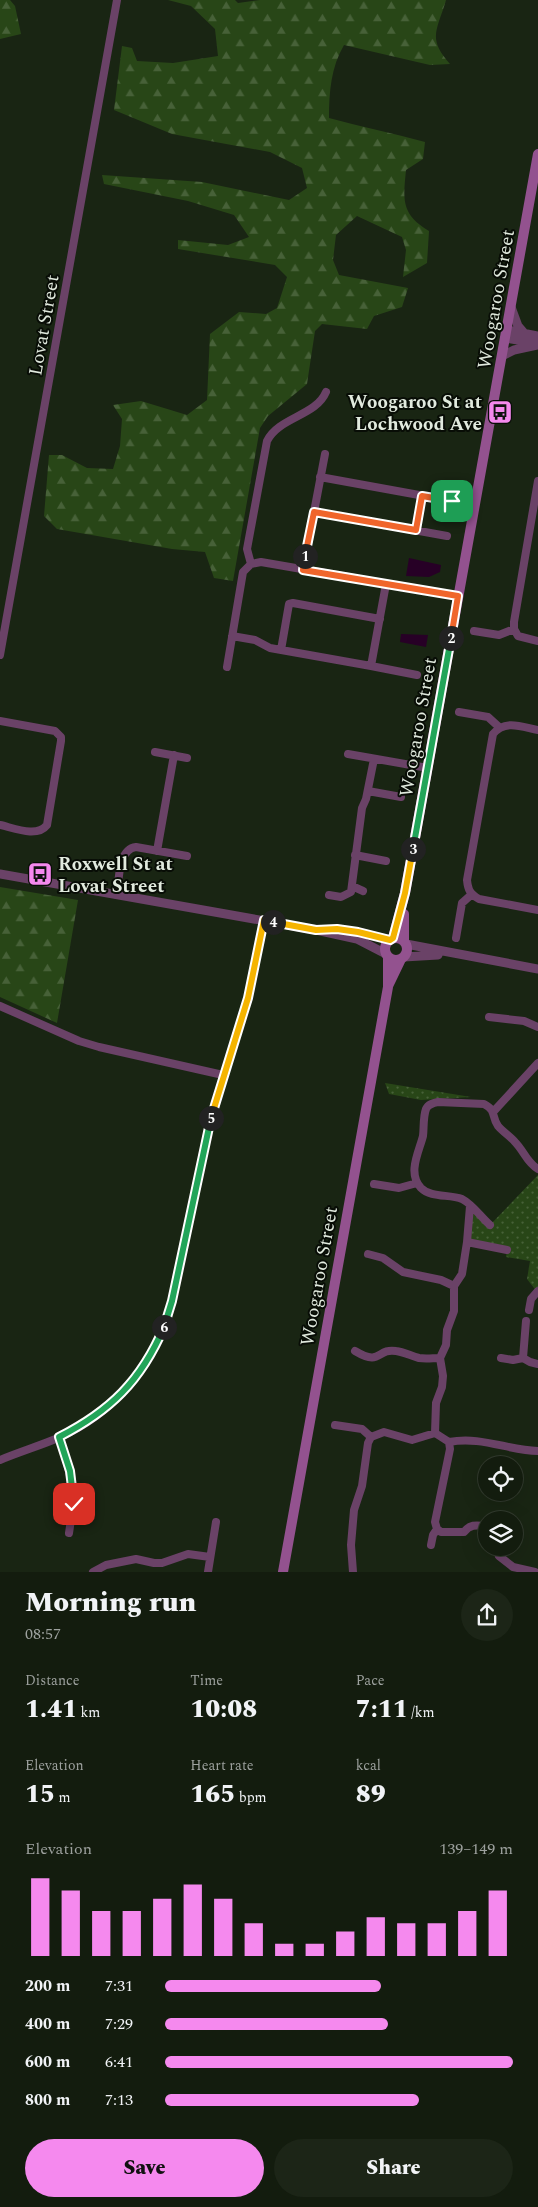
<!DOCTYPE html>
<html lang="en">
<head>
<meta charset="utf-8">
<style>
  :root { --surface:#131c0e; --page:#1c2517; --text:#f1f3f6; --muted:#9da19e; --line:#323a2e; --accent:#f589ee }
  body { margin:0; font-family:Spectral,serif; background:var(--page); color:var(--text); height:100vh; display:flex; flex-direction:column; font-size:19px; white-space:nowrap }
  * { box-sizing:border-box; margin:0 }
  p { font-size:16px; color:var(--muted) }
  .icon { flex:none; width:28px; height:28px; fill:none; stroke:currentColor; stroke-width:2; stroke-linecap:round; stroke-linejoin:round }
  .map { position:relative; height:1572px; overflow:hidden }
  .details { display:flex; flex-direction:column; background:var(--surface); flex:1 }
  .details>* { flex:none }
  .buttons { position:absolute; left:478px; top:1456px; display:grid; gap:10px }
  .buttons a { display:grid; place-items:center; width:45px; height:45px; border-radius:50%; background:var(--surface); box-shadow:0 5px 20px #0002,0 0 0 1px var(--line); font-size:25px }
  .pin { position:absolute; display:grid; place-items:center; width:42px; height:42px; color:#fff; margin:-21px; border-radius:10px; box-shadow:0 2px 8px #0006 }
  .km { position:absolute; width:25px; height:25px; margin:-12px; border-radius:50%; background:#222; color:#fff; font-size:14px; line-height:25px; text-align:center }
  .round { display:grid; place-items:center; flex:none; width:52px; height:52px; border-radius:26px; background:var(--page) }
  .head { display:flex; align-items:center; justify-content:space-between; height:85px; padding:0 25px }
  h1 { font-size:28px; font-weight:800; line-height:38px }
  .figures { display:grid; grid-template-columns:repeat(3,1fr); gap:8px; height:85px; padding:5px 25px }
  .figures div { display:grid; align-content:center }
  .figures b { font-size:25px; font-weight:800 }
  .figures small { font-size:14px; font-weight:400 }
  .figures p { font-size:14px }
  .chart { height:140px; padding:10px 25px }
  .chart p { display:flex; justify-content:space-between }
  .chart svg { width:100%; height:90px; margin-top:5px; stroke:var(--accent); stroke-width:6 }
  .action { display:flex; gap:10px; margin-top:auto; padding:10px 25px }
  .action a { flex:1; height:58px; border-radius:30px; background:var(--accent); color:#111; font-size:20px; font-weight:800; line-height:58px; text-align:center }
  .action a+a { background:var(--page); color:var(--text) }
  ul { padding:0 25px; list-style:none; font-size:16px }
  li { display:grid; grid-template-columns:80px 60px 1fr; align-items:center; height:38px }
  li i { height:12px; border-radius:6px; background:var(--accent) }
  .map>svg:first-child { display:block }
  .forest { fill:url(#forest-firs) }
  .park { fill:url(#park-dots) }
  .water { fill:#270026 }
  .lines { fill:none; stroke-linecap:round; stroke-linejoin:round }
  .minor { stroke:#6a4267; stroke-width:8 }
  .tertiary { stroke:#6a4267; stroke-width:9 }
  .secondary { stroke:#93528f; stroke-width:10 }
  .split-1-casing { stroke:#fff; stroke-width:10 }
  .split-2-casing { stroke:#fff; stroke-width:10 }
  .split-3-casing { stroke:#fff; stroke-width:10 }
  .split-4-casing { stroke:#fff; stroke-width:10 }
  .split-5-casing { stroke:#fff; stroke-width:10 }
  .split-6-casing { stroke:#fff; stroke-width:10 }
  .split-7-casing { stroke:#fff; stroke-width:10 }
  .split-1 { stroke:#f0652b; stroke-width:6 }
  .split-2 { stroke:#f0652b; stroke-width:6 }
  .split-3 { stroke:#22a559; stroke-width:6 }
  .split-4 { stroke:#f5b400; stroke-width:6 }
  .split-5 { stroke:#f5b400; stroke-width:6 }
  .split-6 { stroke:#22a559; stroke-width:6 }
  .split-7 { stroke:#22a559; stroke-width:6 }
  .labels { text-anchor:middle; stroke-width:4; stroke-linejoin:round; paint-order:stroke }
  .street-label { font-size:19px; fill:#e1eade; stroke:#080d06 }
  .poi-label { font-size:19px; font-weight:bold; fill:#e1eade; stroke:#080d06; text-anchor:end }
</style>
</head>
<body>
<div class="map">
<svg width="538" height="1572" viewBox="0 0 538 1572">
  <defs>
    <pattern id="forest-firs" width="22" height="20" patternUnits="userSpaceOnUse" patternTransform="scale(1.25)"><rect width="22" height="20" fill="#284617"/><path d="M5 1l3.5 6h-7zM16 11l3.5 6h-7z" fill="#476138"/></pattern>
    <pattern id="park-dots" width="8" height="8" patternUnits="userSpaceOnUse" patternTransform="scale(1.25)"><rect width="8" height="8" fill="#284617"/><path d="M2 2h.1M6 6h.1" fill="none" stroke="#476138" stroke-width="1.8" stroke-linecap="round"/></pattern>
  </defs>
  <rect width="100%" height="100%" fill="#192513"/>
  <!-- forest -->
  <path class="forest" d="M0,0H10L15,6L21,34L0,39Z
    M168,0H235L238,3L260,0H446C437,31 427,38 450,64L430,65L344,45C331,67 329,92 329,118C361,127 393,133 425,142L423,159L406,170C403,200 401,214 429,231L427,263L403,277L406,250L402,237L357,216L336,235L333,260L339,275L408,288L402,307L374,316L367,329L322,324L315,331L307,384L268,416L260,428L233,581L214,578L205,552L172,549L57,529L44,516L49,455H62L87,468L113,469L120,446L122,419L113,405L141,401L187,415L207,400L210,334L239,312L266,314L277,308L287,277L275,265L178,249V240L228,245L249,237L234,215L188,201L104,184L102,175L202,182L289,200L307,188L302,168L270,152L172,134L114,110L122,46L132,48L137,61L173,63L218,56L215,29L191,6Z
    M0,887L78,900L57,1023L0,997Z"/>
  <!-- park -->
  <path class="park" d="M385,1083L471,1097L421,1100L389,1094Z
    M538,1175V1291L537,1292L527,1279L530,1261L506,1257L507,1250L467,1242L470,1206L490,1225Z"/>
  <!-- water -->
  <path class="water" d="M409,558L441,565L440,572L429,577L406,576Z
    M401,634L428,635L426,647L400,642Z"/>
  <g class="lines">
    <!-- minor -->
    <path class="minor" d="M320,477L452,501
      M538,481L514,622V629L518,636L538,641
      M314,512L447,536
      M416,530L422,496
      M251,564L261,562L458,596
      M303,570L325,454
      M474,631L499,635L514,629
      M232,636L255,640L270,648L371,666L386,584
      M281,650L289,604L293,603L380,619
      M0,655L117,0
      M371,666L417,675
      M227,667L243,572L251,564L247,549L267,441C279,417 316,416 326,392
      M459,712L488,717L499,727
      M0,721L55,731L61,737V741L47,825C37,838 14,828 0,825
      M538,730C522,727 505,719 493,734L467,880C468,890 470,894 479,899L538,910
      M155,752L187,758
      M348,754L428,768
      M368,791L401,797
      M157,851L174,755
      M355,855L386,861
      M352,886L363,891
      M117,895C119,880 118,849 136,847L187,856
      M329,895L341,897L351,892L362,808L366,799L374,759
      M456,938L462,903L471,895
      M0,1006L79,1041L99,1047L223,1075
      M489,1017L524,1021L538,1027
      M494,1111L538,1063
      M374,1184L399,1188L417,1183
      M490,1225C481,1217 472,1204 462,1199C449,1194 431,1198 421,1188C407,1173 419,1152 423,1136C424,1128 423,1117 426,1109C428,1104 433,1103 438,1102L484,1104C497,1111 491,1116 498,1126C503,1132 510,1136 515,1142C524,1151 527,1163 538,1169
      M467,1242L507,1250
      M368,1254L383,1258L403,1272L441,1280L454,1286
      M529,1310L531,1299L538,1291
      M526,1321L523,1358L530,1362L538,1364
      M355,1351C382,1367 376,1348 396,1351C404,1352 411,1356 419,1358C426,1359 433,1358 440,1358
      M501,1358L513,1360L523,1358
      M335,1425L362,1429L371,1437
      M435,1433L436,1403L442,1387L443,1376L440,1358L446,1345L447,1330L454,1311V1286L462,1274L467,1242L470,1206
      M59,1437C72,1478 76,1490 69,1533
      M449,1442L450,1449L435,1522L437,1529L441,1532H464C470,1524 476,1525 486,1526
      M0,1460C19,1452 39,1446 58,1438C116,1413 156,1362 172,1301L209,1125L248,998L264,920
      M431,1545L433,1535L437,1529
      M499,1556L513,1567L535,1572
      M93,1572L106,1565L136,1559L154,1563H162L188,1554L210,1557
      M208,1572L216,1522
      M353,1572L351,1545L354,1510L362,1486L368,1443L371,1437L384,1432L412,1440L435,1433L449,1442C481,1436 507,1450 538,1451"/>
    <!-- tertiary -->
    <path class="tertiary" d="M511,307L518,326L524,333
      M507,330L538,336
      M505,338L535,343
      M502,356L514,350L538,345
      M0,874L316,930L357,939L386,954
      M328,930L358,932L390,940
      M406,944L538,969
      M404,957L438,955"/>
    <!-- secondary -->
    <path class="secondary" d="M393,938L405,893L538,154
      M385 949a11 11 0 1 1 22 0a11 11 0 1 1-22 0Z
      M404,941V914
      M388,986L401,959
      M283,1572L388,987V957"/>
  </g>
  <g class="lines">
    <defs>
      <path id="split-1" d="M305,556L314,512L416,530L422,496L452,501"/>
      <path id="split-2" d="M305,556L303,570L458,596L451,638"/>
      <path id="split-3" d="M413,849L451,638"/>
      <path id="split-4" d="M273,922L316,930L337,929L358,932L390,940L393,938L405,893L413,849"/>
      <path id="split-5" d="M211,1118L248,998L264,920L273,922"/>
      <path id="split-6" d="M164,1327L172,1301L211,1118"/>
      <path id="split-7" d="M74,1504L70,1471L59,1437C110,1411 141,1381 164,1327"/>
    </defs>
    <!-- split-1 casing -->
    <use href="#split-1" class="split-1-casing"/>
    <!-- split-2 casing -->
    <use href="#split-2" class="split-2-casing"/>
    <!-- split-3 casing -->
    <use href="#split-3" class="split-3-casing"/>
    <!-- split-4 casing -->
    <use href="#split-4" class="split-4-casing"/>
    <!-- split-5 casing -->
    <use href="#split-5" class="split-5-casing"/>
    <!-- split-6 casing -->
    <use href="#split-6" class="split-6-casing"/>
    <!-- split-7 casing -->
    <use href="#split-7" class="split-7-casing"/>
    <!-- split-1 -->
    <use href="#split-1" class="split-1"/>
    <!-- split-2 -->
    <use href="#split-2" class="split-2"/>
    <!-- split-3 -->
    <use href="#split-3" class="split-3"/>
    <!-- split-4 -->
    <use href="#split-4" class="split-4"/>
    <!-- split-5 -->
    <use href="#split-5" class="split-5"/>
    <!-- split-6 -->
    <use href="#split-6" class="split-6"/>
    <!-- split-7 -->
    <use href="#split-7" class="split-7"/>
  </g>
  <!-- icons -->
  <defs>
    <symbol id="bus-square" viewBox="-11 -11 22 22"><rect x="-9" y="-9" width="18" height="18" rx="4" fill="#f589ee" stroke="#080d06"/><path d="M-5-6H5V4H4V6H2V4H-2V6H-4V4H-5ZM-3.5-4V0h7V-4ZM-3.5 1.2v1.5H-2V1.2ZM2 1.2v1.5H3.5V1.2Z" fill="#111"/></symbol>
  </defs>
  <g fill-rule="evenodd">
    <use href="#bus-square" x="486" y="398" width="28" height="28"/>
    <use href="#bus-square" x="26" y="860" width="28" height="28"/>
  </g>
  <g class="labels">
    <!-- street labels -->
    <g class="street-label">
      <text transform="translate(495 299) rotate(-80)" y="7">Woogaroo Street</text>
      <text transform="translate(43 325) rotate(-80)" y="7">Lovat Street</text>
      <text transform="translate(417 727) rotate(-80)" y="7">Woogaroo Street</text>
      <text transform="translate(318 1276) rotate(-80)" y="7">Woogaroo Street</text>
    </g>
    <!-- poi labels -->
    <g class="poi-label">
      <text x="482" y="408">Woogaroo St at<tspan x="482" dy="22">Lochwood Ave</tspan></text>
      <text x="58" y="870" text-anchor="start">Roxwell St at<tspan x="58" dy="22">Lovat Street</tspan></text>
    </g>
  </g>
</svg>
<div class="buttons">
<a><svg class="icon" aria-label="locate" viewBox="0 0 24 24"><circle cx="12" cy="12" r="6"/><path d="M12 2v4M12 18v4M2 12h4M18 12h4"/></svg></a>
<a><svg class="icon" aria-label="layers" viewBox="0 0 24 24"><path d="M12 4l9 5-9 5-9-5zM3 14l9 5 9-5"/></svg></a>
</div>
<div class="pin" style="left:452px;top:501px;background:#1e9e55"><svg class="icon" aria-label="arrive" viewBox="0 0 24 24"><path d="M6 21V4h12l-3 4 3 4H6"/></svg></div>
<div class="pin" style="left:74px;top:1504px;background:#d93025"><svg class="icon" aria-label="check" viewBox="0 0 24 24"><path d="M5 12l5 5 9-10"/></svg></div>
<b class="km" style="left:305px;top:556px">1</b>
<b class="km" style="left:451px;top:638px">2</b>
<b class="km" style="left:413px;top:849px">3</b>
<b class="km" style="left:273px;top:922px">4</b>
<b class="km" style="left:211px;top:1118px">5</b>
<b class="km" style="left:164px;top:1327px">6</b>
</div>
<section class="details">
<div class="head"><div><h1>Morning run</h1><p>08:57</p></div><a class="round"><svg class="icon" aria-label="share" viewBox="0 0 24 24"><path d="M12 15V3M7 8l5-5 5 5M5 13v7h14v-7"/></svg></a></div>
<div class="figures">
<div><p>Distance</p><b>1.41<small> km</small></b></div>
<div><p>Time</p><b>10:08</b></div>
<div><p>Pace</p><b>7:11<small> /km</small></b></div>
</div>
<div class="figures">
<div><p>Elevation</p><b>15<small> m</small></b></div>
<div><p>Heart rate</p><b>165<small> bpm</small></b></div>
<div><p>kcal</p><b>89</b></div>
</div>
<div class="chart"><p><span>Elevation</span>139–149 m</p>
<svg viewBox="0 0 160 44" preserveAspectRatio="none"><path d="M5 44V6M15 44V12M25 44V22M35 44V22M45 44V16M55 44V9M65 44V16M75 44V28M85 44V38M95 44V38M105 44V32M115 44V25M125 44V28M135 44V28M145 44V22M155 44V12"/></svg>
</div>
<ul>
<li><b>200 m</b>7:31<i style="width:62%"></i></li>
<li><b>400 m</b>7:29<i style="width:64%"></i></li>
<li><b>600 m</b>6:41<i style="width:100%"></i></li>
<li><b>800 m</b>7:13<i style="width:73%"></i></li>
</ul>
<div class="action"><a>Save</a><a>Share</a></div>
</section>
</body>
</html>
